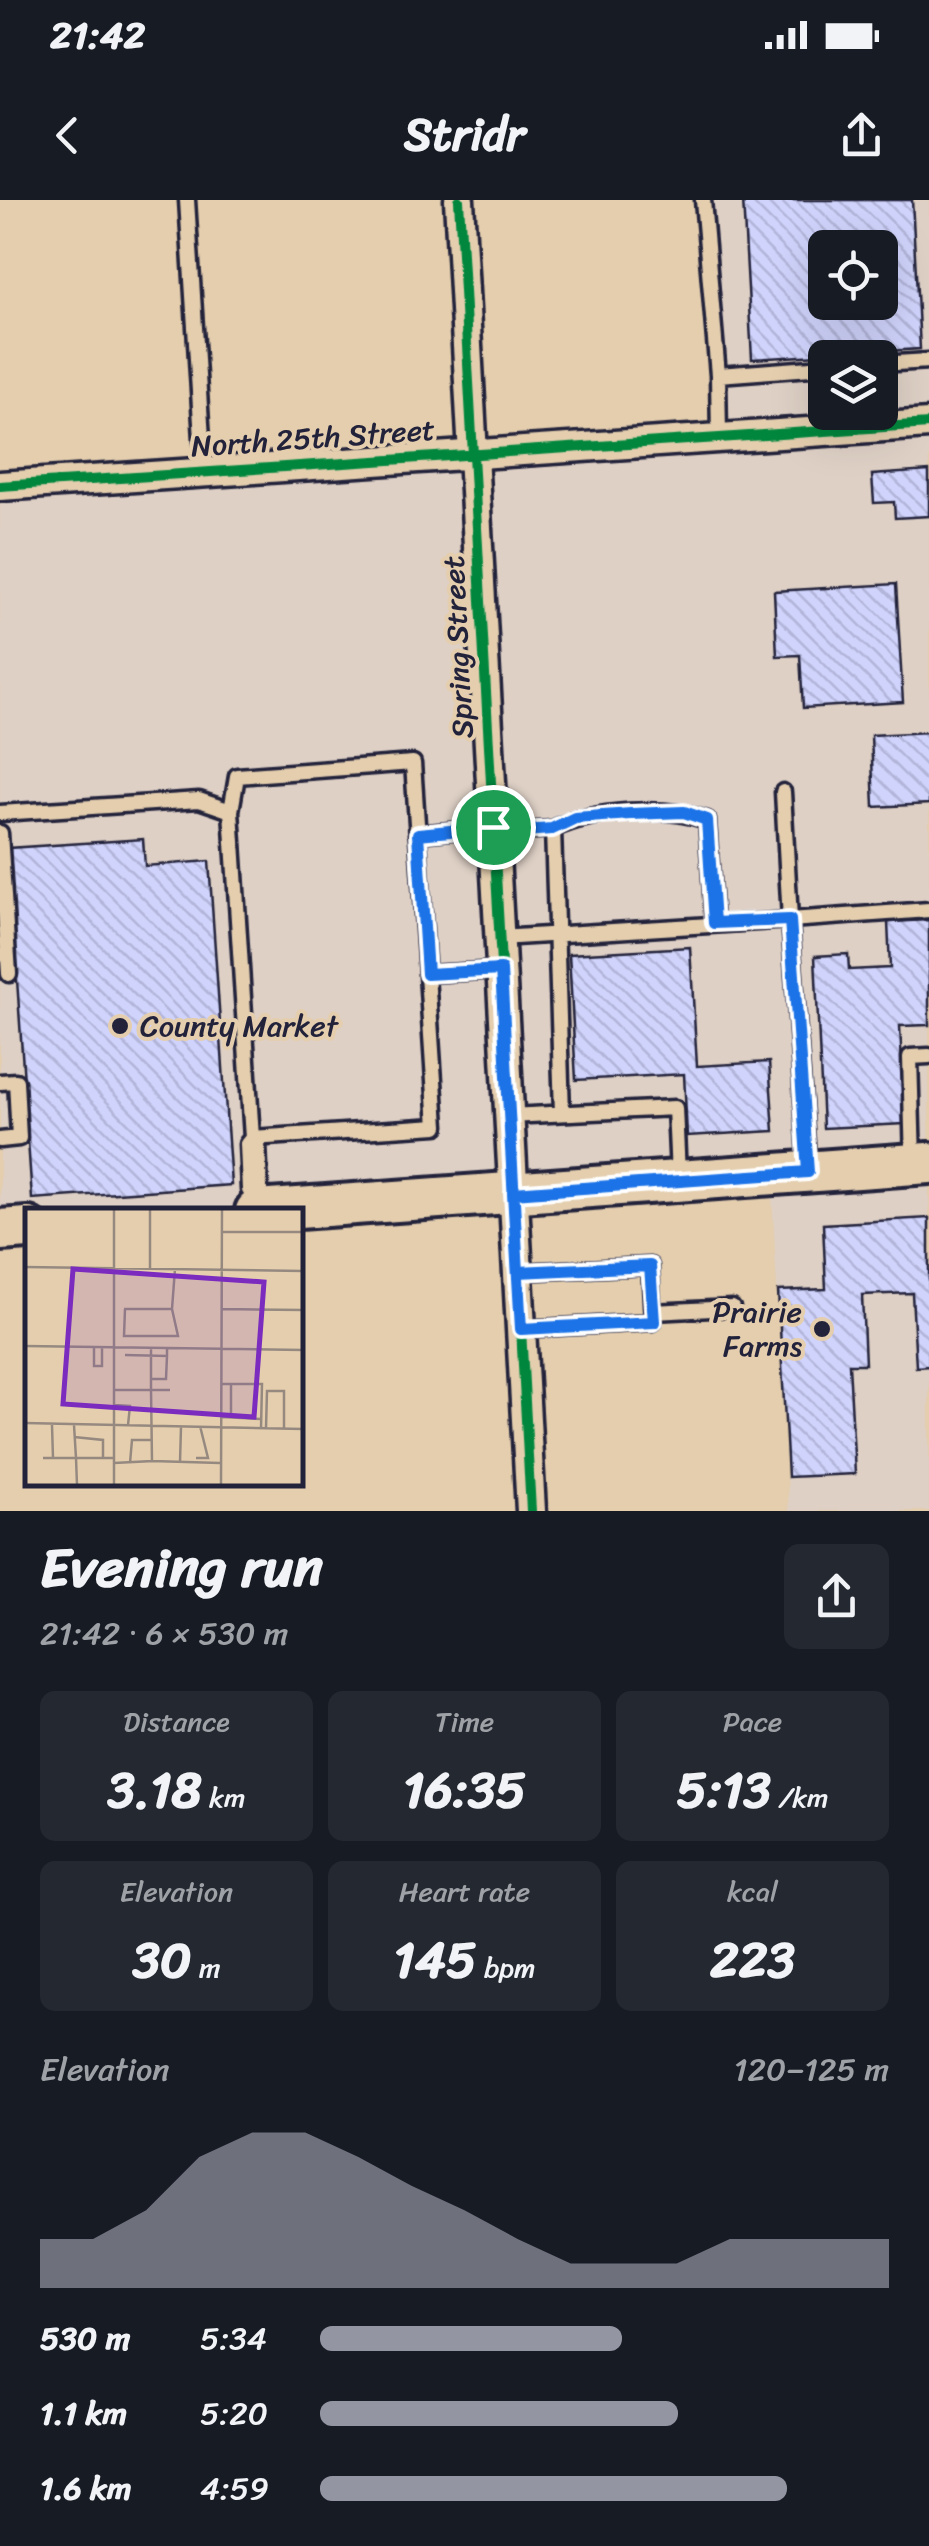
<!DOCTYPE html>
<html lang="en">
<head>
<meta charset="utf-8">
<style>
  :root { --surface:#171b24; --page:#242831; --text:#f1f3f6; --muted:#9ea1a6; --accent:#9495a2 }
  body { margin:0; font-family:Sriracha,sans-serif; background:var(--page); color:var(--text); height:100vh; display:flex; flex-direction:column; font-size:38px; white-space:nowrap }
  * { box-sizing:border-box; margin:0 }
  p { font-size:32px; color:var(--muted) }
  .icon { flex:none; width:55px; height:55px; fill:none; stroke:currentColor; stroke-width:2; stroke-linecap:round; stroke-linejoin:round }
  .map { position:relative; height:1311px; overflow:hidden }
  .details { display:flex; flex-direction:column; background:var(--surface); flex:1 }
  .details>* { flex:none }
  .controls { position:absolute; left:808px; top:30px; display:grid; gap:20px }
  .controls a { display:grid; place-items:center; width:90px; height:90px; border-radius:15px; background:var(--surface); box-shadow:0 10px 40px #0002; font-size:50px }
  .pin { position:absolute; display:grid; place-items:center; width:85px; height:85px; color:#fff; margin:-42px; border:5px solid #fff; border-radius:50%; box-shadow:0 2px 10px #0007 }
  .round { display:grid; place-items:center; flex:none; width:105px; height:105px; border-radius:15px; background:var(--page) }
  .summary { display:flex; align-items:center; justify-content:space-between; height:170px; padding:0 40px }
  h1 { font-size:55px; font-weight:700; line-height:75px }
  .figures { display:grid; grid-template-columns:repeat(3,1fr); gap:15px; height:170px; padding:10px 40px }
  .figures div { display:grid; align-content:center; border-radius:15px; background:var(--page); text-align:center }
  .figures b { font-size:50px; font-weight:700 }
  .figures small { font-size:28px; font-weight:400 }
  .figures p { font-size:28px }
  .chart { height:280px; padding:20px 40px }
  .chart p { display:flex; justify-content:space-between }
  .chart svg { width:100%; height:180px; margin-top:10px; fill:var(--accent); opacity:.7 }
  ul { padding:0 40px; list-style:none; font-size:32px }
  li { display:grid; grid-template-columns:160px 120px 1fr; align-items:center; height:75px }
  li i { height:25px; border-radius:12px; background:var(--accent) }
  .status { display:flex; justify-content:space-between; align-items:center; height:70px; padding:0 50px; background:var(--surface); direction:ltr }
  .status svg { height:28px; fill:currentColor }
  header { display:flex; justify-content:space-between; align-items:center; height:130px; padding:0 40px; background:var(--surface); font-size:45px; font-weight:700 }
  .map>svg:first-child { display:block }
  .built { fill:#ded0c5; fill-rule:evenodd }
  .building { fill:url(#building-back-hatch); stroke:#22223b; stroke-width:2.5; fill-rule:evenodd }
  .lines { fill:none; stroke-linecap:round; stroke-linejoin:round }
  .service-casing { stroke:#22223b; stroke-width:21 }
  .minor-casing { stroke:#22223b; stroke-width:35 }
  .secondary-casing { stroke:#22223b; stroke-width:48 }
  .service { stroke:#e4ceae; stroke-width:14 }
  .minor { stroke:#e4ceae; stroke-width:28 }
  .secondary { stroke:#e4ceae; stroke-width:40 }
  .cycleway-casing { stroke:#e4ceae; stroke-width:16 }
  .cycleway { stroke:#00873e; stroke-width:10 }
  .route-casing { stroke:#fff; stroke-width:20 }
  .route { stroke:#1a73e8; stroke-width:12 }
  .poi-dot { fill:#22223b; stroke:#e4ceae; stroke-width:4 }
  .labels { text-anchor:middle; stroke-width:8; stroke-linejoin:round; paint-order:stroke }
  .street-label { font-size:30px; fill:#22223b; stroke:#e4ceae }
  .poi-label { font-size:30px; fill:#22223b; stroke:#e4ceae; text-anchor:start }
  .inset-road { fill:none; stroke:#968980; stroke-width:2.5 }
  .view { fill:#7b2cbf; fill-opacity:0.15; stroke:#7b2cbf; stroke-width:5 }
  .inset-edge { fill:none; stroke:#22223b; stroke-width:5 }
</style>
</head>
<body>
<div class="status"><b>21:42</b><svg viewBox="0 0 49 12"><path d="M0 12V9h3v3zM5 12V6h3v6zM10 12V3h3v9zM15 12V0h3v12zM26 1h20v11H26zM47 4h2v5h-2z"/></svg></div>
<header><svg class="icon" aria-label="back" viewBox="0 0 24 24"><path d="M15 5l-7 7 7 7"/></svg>Stridr<svg class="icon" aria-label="share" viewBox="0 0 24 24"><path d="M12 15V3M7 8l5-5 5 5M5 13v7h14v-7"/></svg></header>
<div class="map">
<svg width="929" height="1311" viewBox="0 0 929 1311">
  <defs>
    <pattern id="building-back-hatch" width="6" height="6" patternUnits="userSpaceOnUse" patternTransform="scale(2.5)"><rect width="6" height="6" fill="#d0d3fb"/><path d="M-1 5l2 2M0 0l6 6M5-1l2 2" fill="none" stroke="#b2b5d8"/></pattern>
  </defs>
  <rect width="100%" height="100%" fill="#e4ceae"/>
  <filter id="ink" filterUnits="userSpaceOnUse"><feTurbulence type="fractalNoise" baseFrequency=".01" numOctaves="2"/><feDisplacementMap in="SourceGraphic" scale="20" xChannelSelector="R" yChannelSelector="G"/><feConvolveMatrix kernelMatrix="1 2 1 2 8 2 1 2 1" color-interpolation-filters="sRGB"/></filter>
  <g filter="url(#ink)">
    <!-- built -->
    <path class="built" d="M705,0H929V1311H789L771,975L256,1011H28L0,1030V286L719,236ZM825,48H880V102H825ZM825,158H880V212H825Z"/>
    <!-- building -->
    <path class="building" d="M743,0H912L920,149L752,159ZM825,48H880V102H825Z
      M929,271V316L895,318L894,302L874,303L872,275Z
      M896,384L903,502L803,508L800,455L777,456L774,391Z
      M929,532V604L874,607L871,535Z
      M143,639L145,666L209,661L231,985L32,999L8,648Z
      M929,720V825L900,826L905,924L823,928L815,756L848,754L849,770L890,768L888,722Z
      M690,747L697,866L769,862L774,931L687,936L684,874L576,880L569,754Z
      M929,1018V1166L916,1167L912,1093L862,1095L865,1164H849L855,1274L788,1277L778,1091L826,1089L823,1024Z"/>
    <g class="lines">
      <defs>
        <path id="service" d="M187,0L204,271
          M703,0L718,175L719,236
          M880,164L929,161
          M718,175L825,167
          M231,611L237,576L413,563L437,926L252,938
          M0,613L199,600L231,611L252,938L258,943L260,990L255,995
          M553,629C592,610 665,605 707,620L714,723
          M0,633L9,774
          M493,633L553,629L562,913
          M417,634L493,627
          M499,738L790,720L783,592
          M427,774L501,770
          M0,882L16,881L19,938L0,940
          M509,916L675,908L678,976
          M252,938L247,944L249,990L255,995L256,1003
          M913,962L910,857L929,856
          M808,970L790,720L929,710
          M518,1072L650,1066L653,1122L521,1129
          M653,1112L732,1108"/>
        <path id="minor" d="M459,0L531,1311
          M0,286L929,224"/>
        <path id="secondary" d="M256,1011L929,963
          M0,1030L28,1028"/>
      </defs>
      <!-- service casing -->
      <use href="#service" class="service-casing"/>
      <!-- minor casing -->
      <use href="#minor" class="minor-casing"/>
      <!-- secondary casing -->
      <use href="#secondary" class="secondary-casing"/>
      <!-- service -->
      <use href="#service" class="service"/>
      <!-- minor -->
      <use href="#minor" class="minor"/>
      <!-- secondary -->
      <use href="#secondary" class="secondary"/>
      <defs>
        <path id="cycleway" d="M459,0L531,1311
          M0,286L929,224"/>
      </defs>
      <!-- cycleway casing -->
      <use href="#cycleway" class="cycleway-casing"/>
      <!-- cycleway -->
      <use href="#cycleway" class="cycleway"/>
    </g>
  </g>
  <g class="lines" filter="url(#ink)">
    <defs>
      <path id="route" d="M493,627L418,634L427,774L501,770L518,1072L650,1066L654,1122L521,1129L513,993L808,972L790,720L714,723L707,620L684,612L631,614L575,618L552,629L493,633V627"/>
    </defs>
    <!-- route casing -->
    <use href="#route" class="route-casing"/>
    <!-- route -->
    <use href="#route" class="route"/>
  </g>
  <!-- markers -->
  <g class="poi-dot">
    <circle cx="120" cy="826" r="10"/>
    <circle cx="822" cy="1129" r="10"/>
  </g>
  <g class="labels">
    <!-- street labels -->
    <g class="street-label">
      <text transform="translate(313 238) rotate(-4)" y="10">North 25th Street</text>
      <text transform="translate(458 447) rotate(-93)" y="10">Spring Street</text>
    </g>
    <!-- poi labels -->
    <g class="poi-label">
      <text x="140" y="836">County Market</text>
      <text x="802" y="1122" text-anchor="end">Prairie<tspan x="802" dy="34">Farms</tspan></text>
    </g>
  </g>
  <!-- overview -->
  <g transform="translate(25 1008)">
    <rect width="278" height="278" fill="#e4ceae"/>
    <path class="inset-road" d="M89,0V277M197,24H278M0,59L278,63M125,61V0M99,101H147L150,61M100,101L99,128H153L147,101M197,101L278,102M0,138L278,142M69,138V158H77V138M126,139V182H145M100,147L142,148V139M126,171H141L142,148M197,176H237L236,220M89,182H126L127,253L89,255M89,197L105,198L103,217M197,209L236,211M206,209V177M0,215L278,221M27,217L28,250M49,217L51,250H89M241,220L242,183H259V220M49,229L78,232V250M18,250H51L52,277M171,250H183L175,218M127,253L195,255M155,254L156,219M105,255L107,232H126M196,277L197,0"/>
    <path class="view" d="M48,61L239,74L229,209L38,196Z"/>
    <rect width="278" height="278" class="inset-edge"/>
  </g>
</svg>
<div class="controls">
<a><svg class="icon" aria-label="locate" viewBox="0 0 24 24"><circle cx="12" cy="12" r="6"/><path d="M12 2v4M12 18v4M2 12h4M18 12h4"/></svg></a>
<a><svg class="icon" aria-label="layers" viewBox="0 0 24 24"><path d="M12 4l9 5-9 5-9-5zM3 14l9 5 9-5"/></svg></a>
</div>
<div class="pin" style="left:493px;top:627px;background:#1e9e55"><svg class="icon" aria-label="arrive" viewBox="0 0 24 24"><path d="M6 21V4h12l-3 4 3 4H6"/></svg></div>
</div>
<section class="details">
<div class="summary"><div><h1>Evening run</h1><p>21:42 · 6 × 530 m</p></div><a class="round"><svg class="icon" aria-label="share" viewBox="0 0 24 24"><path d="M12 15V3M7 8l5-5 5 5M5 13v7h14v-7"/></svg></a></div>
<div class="figures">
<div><p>Distance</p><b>3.18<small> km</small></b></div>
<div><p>Time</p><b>16:35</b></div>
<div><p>Pace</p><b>5:13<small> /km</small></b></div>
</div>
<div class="figures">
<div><p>Elevation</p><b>30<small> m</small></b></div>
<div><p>Heart rate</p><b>145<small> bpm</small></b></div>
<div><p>kcal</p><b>223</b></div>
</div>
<div class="chart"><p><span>Elevation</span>120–125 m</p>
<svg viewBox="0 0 160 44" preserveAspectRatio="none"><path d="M0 44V32L10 32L20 25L30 12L40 6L50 6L60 12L70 19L80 25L90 32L100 38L110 38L120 38L130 32L140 32L150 32L160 32V44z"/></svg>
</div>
<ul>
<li><b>530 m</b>5:34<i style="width:53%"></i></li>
<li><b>1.1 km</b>5:20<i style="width:63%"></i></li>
<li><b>1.6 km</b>4:59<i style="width:82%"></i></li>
</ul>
</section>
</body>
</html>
